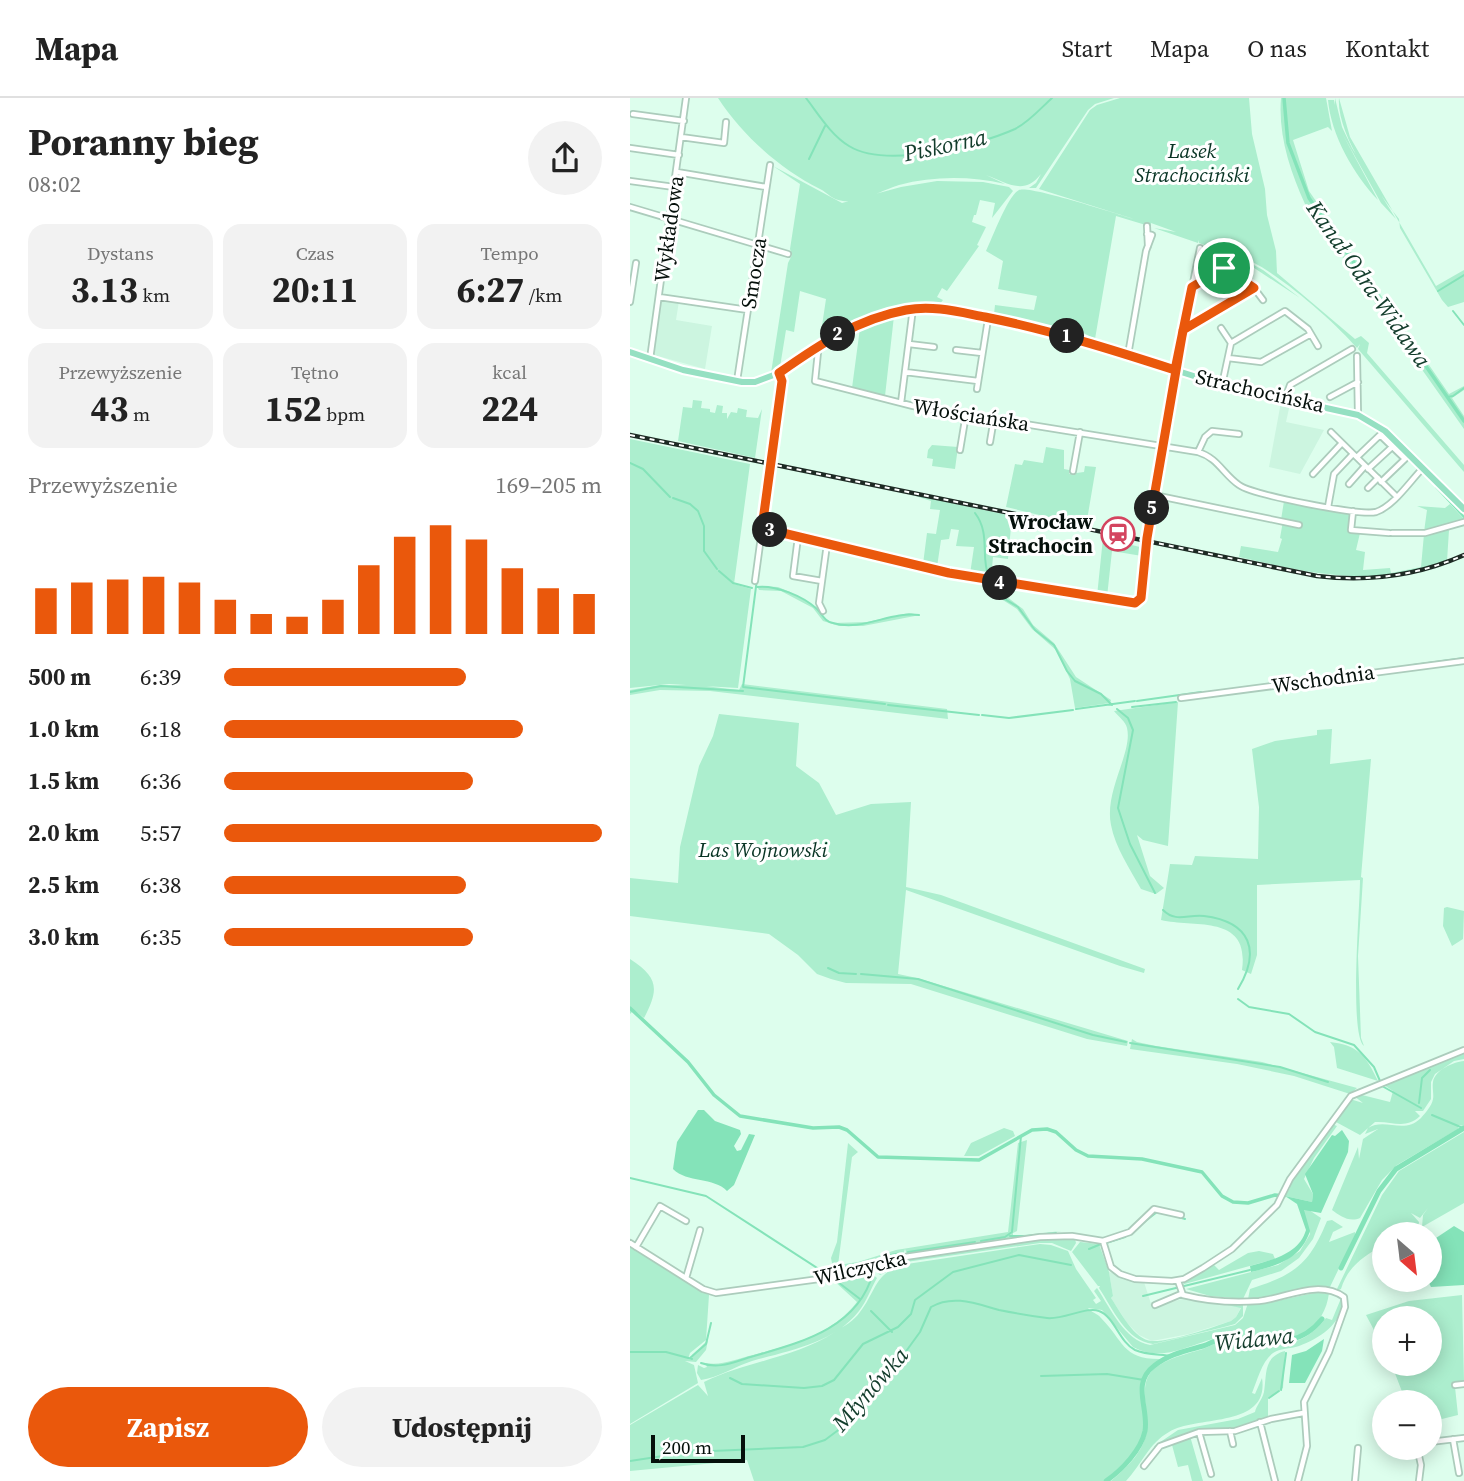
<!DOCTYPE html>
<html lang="pl">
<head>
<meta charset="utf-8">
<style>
  :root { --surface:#fff; --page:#f2f2f2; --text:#222; --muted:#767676; --line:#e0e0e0; --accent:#ea580c }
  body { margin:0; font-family:"Source Serif 4",serif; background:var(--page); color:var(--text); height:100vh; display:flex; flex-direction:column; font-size:26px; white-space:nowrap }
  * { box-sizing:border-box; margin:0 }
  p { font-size:23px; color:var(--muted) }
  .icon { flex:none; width:38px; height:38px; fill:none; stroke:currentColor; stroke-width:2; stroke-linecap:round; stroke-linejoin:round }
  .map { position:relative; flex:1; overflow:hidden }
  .panel { display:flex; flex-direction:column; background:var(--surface); width:630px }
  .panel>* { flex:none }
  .needle { width:46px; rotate:152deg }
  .fabs { position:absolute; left:742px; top:1124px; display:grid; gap:14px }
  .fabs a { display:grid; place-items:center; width:70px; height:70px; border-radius:50%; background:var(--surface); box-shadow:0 4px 18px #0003; font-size:35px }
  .scale { position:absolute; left:21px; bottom:18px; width:94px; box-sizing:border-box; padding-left:7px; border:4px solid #05100b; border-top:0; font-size:19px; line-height:24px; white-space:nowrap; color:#05100b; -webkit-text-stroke:5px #fff; paint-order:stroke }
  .pin { position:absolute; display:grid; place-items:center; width:60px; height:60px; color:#fff; margin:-30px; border:4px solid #fff; border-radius:50%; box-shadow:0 2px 7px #0007 }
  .km { position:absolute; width:35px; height:35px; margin:-18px; border-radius:50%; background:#222; color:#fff; font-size:19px; line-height:35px; text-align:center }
  .round { display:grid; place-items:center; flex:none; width:74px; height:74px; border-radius:37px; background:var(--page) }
  .head { display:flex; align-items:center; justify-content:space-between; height:119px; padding:0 28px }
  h1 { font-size:38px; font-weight:700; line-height:52px }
  .figures { display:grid; grid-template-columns:repeat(3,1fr); gap:10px; height:119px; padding:7px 28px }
  .figures div { display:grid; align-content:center; border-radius:18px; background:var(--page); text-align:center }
  .figures b { font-size:35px; font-weight:700 }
  .figures small { font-size:19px; font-weight:400 }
  .figures p { font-size:19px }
  .chart { height:196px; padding:14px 28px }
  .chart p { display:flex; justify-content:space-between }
  .chart svg { width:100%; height:126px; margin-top:7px; stroke:var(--accent); stroke-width:6 }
  .primary-button { display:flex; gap:14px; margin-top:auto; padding:14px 28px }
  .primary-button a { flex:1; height:80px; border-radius:42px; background:var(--accent); color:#fff; font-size:28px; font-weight:700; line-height:80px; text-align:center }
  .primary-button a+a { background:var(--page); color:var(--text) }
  ul { padding:0 28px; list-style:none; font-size:23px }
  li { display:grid; grid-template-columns:112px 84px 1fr; align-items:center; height:52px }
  li i { height:18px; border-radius:9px; background:var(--accent) }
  header { display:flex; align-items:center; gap:42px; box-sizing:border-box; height:98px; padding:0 35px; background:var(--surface); border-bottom:2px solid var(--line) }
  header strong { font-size:33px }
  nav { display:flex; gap:38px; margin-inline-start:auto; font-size:24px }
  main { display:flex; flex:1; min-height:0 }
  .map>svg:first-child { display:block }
  .built { fill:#ccf5e0 }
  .green { fill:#aceece }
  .water { fill:#84e3b9 }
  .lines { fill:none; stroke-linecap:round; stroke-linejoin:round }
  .stream { stroke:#84e3b9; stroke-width:2 }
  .canal { stroke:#84e3b9; stroke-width:3.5 }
  .river { stroke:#84e3b9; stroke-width:5 }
  .minor-casing { stroke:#acccbc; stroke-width:8 }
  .major-casing { stroke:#fff; stroke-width:10 }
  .minor { stroke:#fff; stroke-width:4.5 }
  .major { stroke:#95e0c2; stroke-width:6 }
  .rail-casing { stroke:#1d2a24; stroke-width:4.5 }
  .rail { stroke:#fff; stroke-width:2; stroke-dasharray:5; stroke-linecap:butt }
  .route-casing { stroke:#fff; stroke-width:14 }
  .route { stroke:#ea580c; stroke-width:9 }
  .labels { text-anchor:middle; stroke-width:6; stroke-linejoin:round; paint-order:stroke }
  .park-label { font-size:21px; font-style:italic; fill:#083424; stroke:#fff }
  .street-label { font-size:21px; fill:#05100b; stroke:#fff }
  .poi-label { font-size:21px; font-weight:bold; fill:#05100b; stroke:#fff; text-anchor:end }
  .water-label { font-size:23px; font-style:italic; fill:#123c2b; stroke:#fff }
</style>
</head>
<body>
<header>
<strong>Mapa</strong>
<nav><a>Start</a><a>Mapa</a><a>O nas</a><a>Kontakt</a></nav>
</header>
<main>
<section class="panel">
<div class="head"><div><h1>Poranny bieg</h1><p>08:02</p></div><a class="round"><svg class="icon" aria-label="share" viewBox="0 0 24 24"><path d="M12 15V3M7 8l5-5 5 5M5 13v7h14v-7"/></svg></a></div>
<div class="figures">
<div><p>Dystans</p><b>3.13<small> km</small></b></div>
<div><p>Czas</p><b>20:11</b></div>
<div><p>Tempo</p><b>6:27<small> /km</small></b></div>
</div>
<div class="figures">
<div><p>Przewyższenie</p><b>43<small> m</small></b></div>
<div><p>Tętno</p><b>152<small> bpm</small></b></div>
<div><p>kcal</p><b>224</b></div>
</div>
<div class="chart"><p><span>Przewyższenie</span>169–205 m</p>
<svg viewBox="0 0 160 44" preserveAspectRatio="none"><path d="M5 44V28M15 44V26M25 44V25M35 44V24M45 44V26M55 44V32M65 44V37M75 44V38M85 44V32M95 44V20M105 44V10M115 44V6M125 44V11M135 44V21M145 44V28M155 44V30"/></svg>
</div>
<ul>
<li><b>500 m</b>6:39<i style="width:64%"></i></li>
<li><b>1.0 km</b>6:18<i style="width:79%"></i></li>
<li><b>1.5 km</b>6:36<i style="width:66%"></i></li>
<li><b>2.0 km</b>5:57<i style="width:100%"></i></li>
<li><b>2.5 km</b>6:38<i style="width:64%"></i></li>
<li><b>3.0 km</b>6:35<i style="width:66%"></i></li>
</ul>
<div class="primary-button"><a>Zapisz</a><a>Udostępnij</a></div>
</section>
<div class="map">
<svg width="834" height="1383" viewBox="0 0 834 1383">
  <rect width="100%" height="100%" fill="#ddfeed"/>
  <!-- built -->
  <path class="built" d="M31,200L49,203L46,222L82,228L75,271L24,257Z
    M651,304L660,306L656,324L694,332L670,376L639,369Z
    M479,1174L514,1184L522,1209L556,1200L611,1209L606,1219L601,1223L559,1236L522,1243L509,1237L497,1225L481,1200L483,1198Z"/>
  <!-- green -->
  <path class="green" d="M88,0H484L465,6L458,12L406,90H399L406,85L411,76C394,98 378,85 356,77L375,86C340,78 304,78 269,87C253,92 230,105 213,103C202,102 198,95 190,91C150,71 113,38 88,0Z
    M490,0H619L622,36L635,91L637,117L646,153L647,175L725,241L731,238L739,245L737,255L834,367V374L728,251L730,246L727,250C703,222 639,166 604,156L633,172L670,200L609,160L569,145V142L568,145L524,130L546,134L521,125L520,134L519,128L486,118L465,241L442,229L435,232L364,216L365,207L404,212L407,198L368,191L373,163L356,153C362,141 378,97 389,92C399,87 487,116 504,121L409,91L460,12L467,7Z
    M651,0H696L702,33L698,29L663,42L679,93L819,296L834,288V292L822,300L834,318V331L675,106C660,73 648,37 651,0Z
    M705,0L712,29L722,50L766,121L751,105L712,35L748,102C724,77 701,37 698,2H704L705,7Z
    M709,0L720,39L806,188L834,172V204L818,209L812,202L770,130L769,121C747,93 706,35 709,0Z
    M143,68L212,105L271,89L307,83L353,84L379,89L383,93L362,120L365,105L350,102L346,117H344L342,124L356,129L347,147L349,148L317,193L312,190L307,199L313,202L309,207C268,205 225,219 190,241L196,201L170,193L164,234L156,232L150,269L141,275L158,165L162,157L160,151L170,86Z
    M264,218L255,298L222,290L230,230Z
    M63,302L72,303L71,310L80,311V314L85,315L87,307L93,308L92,315H97V321L101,314L107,315L108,310L117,312L116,319L128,320L132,311L125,360L48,343L53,309L62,310Z
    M0,341L120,366L104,486L121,491L108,590L39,586L0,590Z
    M302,347L328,349L325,371L302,368L303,361L297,360L298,352Z
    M416,349L434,352V371L439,372V376L454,374L455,368L466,369L456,428L376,409L385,366L392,367L394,362L413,365Z
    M279,396L382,418L378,461L363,459L361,480L340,476L344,449L326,448L329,432L321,431L319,441L311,442L307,469L293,466L297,435L306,436L310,412L300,411L301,403Z
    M654,403L720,415L718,432L730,435L726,452L735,454L733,472L760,470L761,475L791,469L794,436L819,432L817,463C742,490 683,476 609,459L611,448L648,454L652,441L650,440L653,423L651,422Z
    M820,406L834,421L828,425L794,434L797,412L787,408L815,410Z
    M473,440L514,450L512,458L482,453L477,499L467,498Z
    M357,486L367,487L365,490L393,511L403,527L424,545L446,579L481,602L480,605L445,610L440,581L426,552L402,531L387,511L368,499Z
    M127,488L148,489L160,494L186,509L195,521L203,525L237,524L279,515L290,517L233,528H209L193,523L183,510L151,493L129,492Z
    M112,586L317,611L318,621L80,593L30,592L0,597V592L30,587H66L109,592Z
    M548,604L538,748L513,742L507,737L520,778L534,790L526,796L511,791C500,771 485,749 481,727C474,693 503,654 497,630C496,624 488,618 484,613Z
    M89,616L169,625L166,668L189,685L206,717L241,706L281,704L276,789L311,797L515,871L514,875L490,868L276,792L268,876L287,880L498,943L497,948L457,941L281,886L216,885L201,881L187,876L168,857L139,836L0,818V780L48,785L50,749L69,668L83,638Z
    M702,631L700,666L741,661L731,779L733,780L728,858L731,940L734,948C719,936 730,808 730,782L627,787V857L621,876L612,872C620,816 566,830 531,822L540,766L562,767L565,758L628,761L629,709L622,651L645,643L687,637V632Z
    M817,809L834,813L833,841L822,848L813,828L814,810Z
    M0,861C29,880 29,891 14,920L4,912L0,916Z
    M502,941L507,944L526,948L632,964L727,990L720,996L664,978L607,966L500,951Z
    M700,944C728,947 736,958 748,983L707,970L704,949Z
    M828,955H834V961L824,963L805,976L801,984V1001L793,1013H785L790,1018C775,1032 763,1023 745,1024L730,1037L706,1024L705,1021L720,1001L733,1005L724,998L728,996L760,1004L763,993L754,987Z
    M834,963V1028L829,1027L828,1031L767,1067L752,1082L730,1120C719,1125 709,1117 702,1112L728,1049L729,1061L733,1041L748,1031L735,1036L738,1030C755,1019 774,1037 791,1020C795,1015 802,1008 803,1001C804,996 802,990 803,984C805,972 823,964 834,963Z
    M702,1026L707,1028L684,1060L674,1081L683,1096L682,1104L655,1098L660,1090L659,1085Z
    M374,1030L383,1033L385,1038L349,1058H334L341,1045Z
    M834,1034V1105L792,1129L793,1117L798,1110L790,1120L781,1115L789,1124L788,1130L778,1136H754V1147C734,1158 718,1168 711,1191L706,1193L752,1097L769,1073Z
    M397,1042L387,1133L383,1135V1138L432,1133L277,1157L275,1151L273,1157L260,1161L257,1155L256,1162L239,1167L237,1164L236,1170L231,1165L229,1166L230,1170L217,1173L216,1170H213V1174L204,1175L201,1160L207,1144L218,1045L228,1054L222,1059L208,1167L228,1164L266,1152L378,1134L388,1045Z
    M676,1110L691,1120L683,1141L669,1160L651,1173L622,1182L613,1201L580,1198L556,1191L648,1167L670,1153L680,1136L673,1114Z
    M702,1122L713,1129L703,1134L699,1144L725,1134V1137L699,1191C672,1186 646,1204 618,1201L620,1191C664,1177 679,1167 697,1123Z
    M425,1140L445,1141L446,1145L441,1153L422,1145H410L276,1164L250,1177L245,1172L268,1163Z
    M450,1144L469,1146L479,1174L483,1198L481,1200C490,1213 504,1242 522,1243C541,1244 581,1230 601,1223L606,1219L611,1210L597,1207L598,1205L613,1206V1218L605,1226L594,1229L523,1246C496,1243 483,1211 469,1190L470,1188H468L442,1154Z
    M410,1146L421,1147L438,1153L446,1171L466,1200L463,1202L466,1206L471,1203L464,1193L467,1190C481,1211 494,1242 520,1247L605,1227L613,1220L618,1205L642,1204L693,1193L699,1195C697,1211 689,1227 674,1235C650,1249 618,1234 593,1239C561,1244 536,1266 503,1249L472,1212L458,1210C462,1215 467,1215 471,1220C494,1243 492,1262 532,1261C493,1285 521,1304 512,1338C507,1355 487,1373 473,1383H124L117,1362L0,1373V1327L68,1287L78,1298L74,1284C117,1263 165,1260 205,1234C214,1228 224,1223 230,1214C247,1192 244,1174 277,1166Z
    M0,1147L79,1197L76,1242L60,1255L58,1261L62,1262V1257L78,1242L76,1252L66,1264L55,1263L64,1267L68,1285L0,1326Z
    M629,1153L643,1156L645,1161L551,1187L584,1167L589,1172L618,1155Z
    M240,1174L247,1180C241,1190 237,1203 229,1213C204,1245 158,1253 122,1263C106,1268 87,1280 71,1282L67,1275L68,1267L74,1270L77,1269L75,1265C92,1268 106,1261 123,1257C161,1247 202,1237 227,1204L202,1181Z
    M832,1197L834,1284L825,1289L828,1317L800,1324V1304H776L761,1265H800V1220H754V1251L736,1217L779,1203Z
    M712,1198C717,1222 690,1241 669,1248C660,1251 650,1250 643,1255C632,1263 627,1283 622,1295L625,1296L632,1280C640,1331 567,1317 539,1334C519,1345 512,1366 496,1383H481C495,1371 511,1357 516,1337C521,1314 504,1283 528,1268C544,1258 557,1256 573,1251C579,1249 586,1244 593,1243C636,1239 662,1262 696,1220L702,1222Z
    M655,1253L653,1290L638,1300V1320L598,1333H568L523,1349L548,1332L608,1321L625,1314C626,1308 632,1302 634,1294C637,1276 633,1259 655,1253Z
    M560,1338L573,1383H562L558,1367L548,1369L542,1347L545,1343Z"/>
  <!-- water -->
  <path class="water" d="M68,1012H74L85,1023L110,1032L111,1036L104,1048L107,1053L111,1052L119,1036L125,1037L104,1087L97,1093C84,1079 57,1085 43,1071L47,1044Z
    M712,1032L719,1043L718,1054L691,1115L674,1112L680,1133C670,1162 648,1167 621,1174L620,1168C642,1162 669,1156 676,1132L667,1106L655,1098L682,1104L683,1096L675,1076L702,1037L705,1038Z
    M824,1128L834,1134V1187L801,1189L799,1185L802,1170L800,1144Z
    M694,1241L692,1253L675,1285H659L662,1257L676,1253Z"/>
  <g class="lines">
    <!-- stream -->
    <path class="stream" d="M176,0C189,17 201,37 219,48C256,71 347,48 385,31C399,24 411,10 422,0
      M179,61L195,28
      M808,193L834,177
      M823,213L834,227
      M817,299L823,298L834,290
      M753,336L774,357
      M0,365L13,371L40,399
      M806,389L834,419
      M43,400L60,406L68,413L74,428V453L87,471
      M345,415C361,436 350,458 359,480
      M135,424L137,429L150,432
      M169,442L194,448
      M199,450L282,469
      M288,470L292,471
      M297,472L433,497
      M89,473L103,485L122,490
      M127,481L113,589L255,606
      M361,485L368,497L388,509L405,532L424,547L437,573L445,583L471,596L482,607
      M127,489C146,487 173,498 187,511C193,517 194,523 203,525C232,534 260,513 289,517
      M783,567L834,560
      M0,594L31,588L113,593
      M507,603L571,594
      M258,607L349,617
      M502,609L546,604
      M446,611L505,603
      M487,611L498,620L503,632L488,710L500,746L525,795
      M352,617L379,620L443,612
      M533,812C546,825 558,816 574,818C621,824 631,853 608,891
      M198,870L209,875L226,876
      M231,876L288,881L463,937L496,944
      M608,901L619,909L659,916L685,934L724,947L744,969L750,983
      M500,945L650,969L698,984
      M752,988L791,1010
      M789,1005L792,980L800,972
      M802,1017L833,1030
      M0,1080L76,1098L198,1177
      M542,1117L555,1121
      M380,1138H393
      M398,1138L426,1135
      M351,1143L375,1139L382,1134L391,1038
      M476,1145L495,1139L527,1114
      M459,1151L471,1146
      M278,1154L345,1144
      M261,1157L272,1155
      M237,1167L255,1159
      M204,1181L230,1201
      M513,1198L620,1172
      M241,1213L262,1234
      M656,1242V1246
      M0,1254H36L62,1261
      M60,1260L76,1246L81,1225
      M71,1265C90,1272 105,1263 124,1258C172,1244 228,1230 243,1175
      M411,1278L477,1276L514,1282
      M100,1280L112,1286L174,1290L192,1288L204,1282L233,1246L268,1229L281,1216L285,1202L323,1174L389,1157L441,1167
      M651,1292L656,1255
      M639,1300L649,1293
      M0,1363L59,1354L173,1349L195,1342L211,1330L269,1263L290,1234L301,1209C323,1196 347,1206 369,1212C384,1215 401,1218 417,1220C433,1222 457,1208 469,1213C485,1219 489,1244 505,1252C516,1257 530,1256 542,1258"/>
    <!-- canal -->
    <path class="canal" d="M654,0L658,45L679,100L834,323
      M0,910L58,964L84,997L110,1018L183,1030L209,1029L217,1032L248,1059L349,1062L402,1032L417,1031L426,1034L446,1052L458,1058L512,1061L572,1074L592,1098L603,1104L618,1105L645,1097L654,1098"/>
    <!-- river -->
    <path class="river" d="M711,1170L749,1093L766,1071L834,1030
      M476,1383C492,1372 511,1352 515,1333C519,1311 501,1285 524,1268C539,1256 555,1253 573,1248C580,1246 586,1241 593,1241C631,1239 664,1256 692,1221"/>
    <defs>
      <path id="minor" d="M3,16L54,23
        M51,39L94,45L96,24
        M0,50L49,57
        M47,74L136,89
        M0,83L44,89
        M0,109L158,156
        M517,128L518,148
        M594,170L624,190L633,202
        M562,189L605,163
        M29,199L118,212
        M0,204L6,165
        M591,230L601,245L655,213L678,231L688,248
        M554,232L624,190
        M279,246L304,249
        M186,249L188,254L185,283L283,308L568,354C588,360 593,376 609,387C623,397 730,418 746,414C764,408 780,383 793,370
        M326,252L352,255
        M498,257L516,153L522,137L517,136
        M727,258L728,317
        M598,260L631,264L681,236
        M20,261L56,0
        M275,274L348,283
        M107,283L140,67
        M592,287L601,245
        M347,291L358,221
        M700,299L728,284
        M655,301L660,287L722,251
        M271,305L282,218
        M701,334L766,398
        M360,344L364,320
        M330,352L336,316
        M568,354L575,339L582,333L609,336
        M727,359L750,337L775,361L751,384
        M738,371L762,349
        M443,373L450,334
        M683,376L712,345
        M719,386L735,368
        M738,390L748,380
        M524,397L669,427
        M698,409L704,376L723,356
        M723,413L721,432L759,435
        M132,430C254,459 374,487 498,506L509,503L518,429L545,275L570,150
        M762,435H795L834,424
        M168,439L163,478L192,483
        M125,483L152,283L149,275
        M193,513L189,505L197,446
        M551,600L834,563
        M473,1143L500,1134L524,1111L551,1117
        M0,1145L73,1191L86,1195L204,1179L275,1159L410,1139L442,1138L473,1143L481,1169L490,1176L505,1181L542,1183L554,1181L573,1170L602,1151L647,1107L660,1081L721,998L834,952
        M6,1149L30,1108L56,1123
        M56,1180L70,1132
        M548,1183L553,1197C577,1203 604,1205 629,1203C657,1200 688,1181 714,1199L715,1209L699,1254L674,1304L677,1348L668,1383
        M525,1207L551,1196
        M825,1287L834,1286
        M630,1324L645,1383
        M600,1333L603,1346
        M823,1341L829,1375
        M800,1344L834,1340
        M787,1349L791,1367L789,1383
        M514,1368L530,1348L569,1334
        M581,1376L569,1334L605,1333L641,1321L673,1315
        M725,1383L728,1350"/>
      <path id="major" d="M0,254L53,272L112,284H125L149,275L202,239L240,222L284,211H310L333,215L441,239L592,287L728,317L755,333L834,411"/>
    </defs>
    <!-- minor casing -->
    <use href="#minor" class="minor-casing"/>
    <!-- major casing -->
    <use href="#major" class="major-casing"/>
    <!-- minor -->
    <use href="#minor" class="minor"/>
    <!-- major -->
    <use href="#major" class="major"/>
    <defs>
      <path id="rail" d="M0,337L687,478C738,484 787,478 834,457"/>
    </defs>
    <!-- rail casing -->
    <use href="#rail" class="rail-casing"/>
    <!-- rail -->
    <use href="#rail" class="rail"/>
  </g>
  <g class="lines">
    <defs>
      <path id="route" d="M594,170L562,189L545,272C483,252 420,232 355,219C329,214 303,207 276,212C227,221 189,247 149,275L152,283L132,430L319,475L505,505L511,500L517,440L553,232L624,190L594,170"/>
    </defs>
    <!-- route casing -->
    <use href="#route" class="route-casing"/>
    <!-- route -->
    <use href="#route" class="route"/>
  </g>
  <!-- icons -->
  <defs>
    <symbol id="station-ring" viewBox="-11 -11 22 22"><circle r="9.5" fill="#fff" stroke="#d4445f" stroke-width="1.5"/><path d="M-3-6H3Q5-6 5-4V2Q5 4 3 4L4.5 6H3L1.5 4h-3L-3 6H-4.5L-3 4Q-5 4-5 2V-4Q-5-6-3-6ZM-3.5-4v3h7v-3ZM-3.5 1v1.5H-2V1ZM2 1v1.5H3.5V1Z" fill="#d4445f"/></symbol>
  </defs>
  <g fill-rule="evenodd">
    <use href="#station-ring" x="469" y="417" width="38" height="38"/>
  </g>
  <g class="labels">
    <!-- park labels -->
    <g class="park-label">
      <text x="562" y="60">Lasek<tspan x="562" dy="24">Strachociński</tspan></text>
      <text x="133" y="759">Las Wojnowski</text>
    </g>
    <!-- street labels -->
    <g class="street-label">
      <text transform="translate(39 131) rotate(-82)" y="7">Wykładowa</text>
      <text transform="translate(124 175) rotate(-81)" y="7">Smocza</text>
      <text transform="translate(630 293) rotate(13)" y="7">Strachocińska</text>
      <text transform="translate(341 317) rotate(9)" y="7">Włościańska</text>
      <text transform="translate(693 581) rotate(-8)" y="7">Wschodnia</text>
      <text transform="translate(230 1170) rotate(-13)" y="7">Wilczycka</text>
    </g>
    <!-- poi labels -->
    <g class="poi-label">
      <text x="463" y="431">Wrocław<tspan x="463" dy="24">Strachocin</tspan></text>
    </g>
    <!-- water labels -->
    <g class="water-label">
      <text transform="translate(315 47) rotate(-12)" y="8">Piskorna</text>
      <text transform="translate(739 186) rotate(55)" y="8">Kanał Odra-Widawa</text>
      <text transform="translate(624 1241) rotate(-6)" y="8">Widawa</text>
      <text transform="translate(240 1291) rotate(-49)" y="8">Młynówka</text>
    </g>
  </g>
</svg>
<div class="fabs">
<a><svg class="needle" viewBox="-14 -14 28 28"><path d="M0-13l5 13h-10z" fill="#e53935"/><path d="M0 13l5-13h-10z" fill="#767676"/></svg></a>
<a>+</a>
<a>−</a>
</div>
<div class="scale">200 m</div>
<div class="pin" style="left:594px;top:170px;background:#1e9e55"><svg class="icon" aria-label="arrive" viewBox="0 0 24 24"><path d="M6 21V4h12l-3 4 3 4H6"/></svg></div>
<b class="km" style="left:437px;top:238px">1</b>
<b class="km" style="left:208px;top:236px">2</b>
<b class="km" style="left:140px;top:432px">3</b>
<b class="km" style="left:370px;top:485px">4</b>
<b class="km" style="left:522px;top:410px">5</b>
</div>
</main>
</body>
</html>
